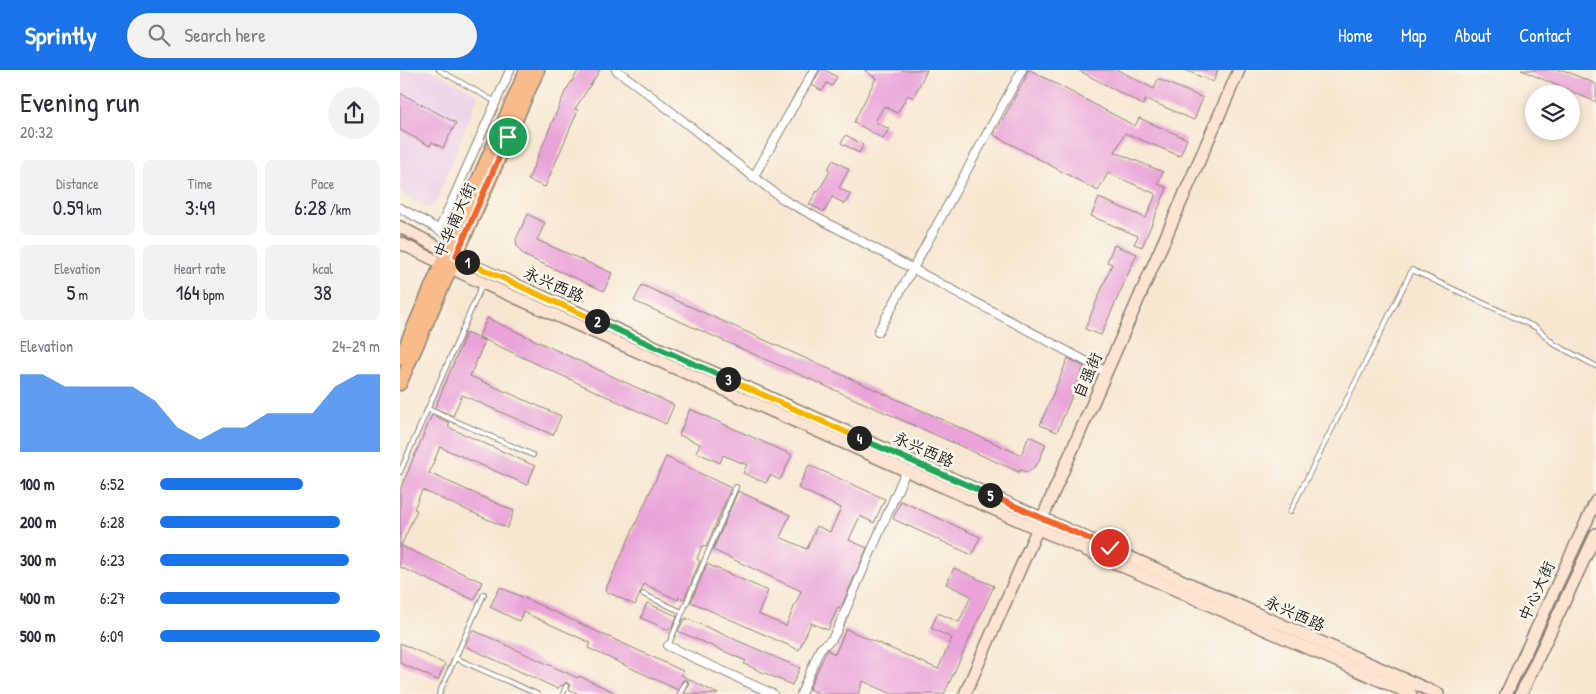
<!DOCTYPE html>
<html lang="en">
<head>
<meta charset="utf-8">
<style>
  :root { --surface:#fff; --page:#f2f2f3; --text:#2b2b33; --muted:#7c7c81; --accent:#1a73e8 }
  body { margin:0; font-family:"Patrick Hand","LXGW WenKai TC",sans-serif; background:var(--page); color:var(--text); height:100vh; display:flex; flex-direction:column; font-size:19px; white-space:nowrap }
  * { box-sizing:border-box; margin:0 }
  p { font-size:16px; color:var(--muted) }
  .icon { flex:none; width:28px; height:28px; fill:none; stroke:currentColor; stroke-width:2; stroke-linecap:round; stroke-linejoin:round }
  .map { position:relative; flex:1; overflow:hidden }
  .side { display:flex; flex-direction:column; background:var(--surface); width:400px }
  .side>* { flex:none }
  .fabs { position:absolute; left:1125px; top:15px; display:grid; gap:10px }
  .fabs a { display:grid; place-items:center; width:55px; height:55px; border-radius:50%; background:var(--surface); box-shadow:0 2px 8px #0003; font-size:25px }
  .pin { position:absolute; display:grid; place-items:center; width:42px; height:42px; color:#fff; margin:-21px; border:2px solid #fff; border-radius:50%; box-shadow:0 1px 5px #0007 }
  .km { position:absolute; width:25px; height:25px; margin:-12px; border-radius:50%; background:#222; color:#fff; font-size:14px; line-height:25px; text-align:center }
  .round { display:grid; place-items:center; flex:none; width:52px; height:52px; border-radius:26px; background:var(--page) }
  .head { display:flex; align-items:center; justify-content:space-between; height:85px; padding:0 20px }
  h1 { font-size:28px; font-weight:600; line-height:38px }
  .figures { display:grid; grid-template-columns:repeat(3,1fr); gap:8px; height:85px; padding:5px 20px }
  .figures div { display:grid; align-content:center; border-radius:8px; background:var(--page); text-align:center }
  .figures b { font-size:21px; font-weight:600 }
  .figures small { font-size:14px; font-weight:400 }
  .figures p { font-size:14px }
  .chart { height:140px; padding:10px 20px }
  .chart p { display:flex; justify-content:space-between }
  .chart svg { width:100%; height:90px; margin-top:5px; fill:var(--accent); opacity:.7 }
  ul { padding:0 20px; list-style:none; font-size:16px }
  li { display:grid; grid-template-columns:80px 60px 1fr; align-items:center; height:38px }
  li i { height:12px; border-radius:6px; background:var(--accent) }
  header { display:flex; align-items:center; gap:30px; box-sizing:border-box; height:70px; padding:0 25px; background:var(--accent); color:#fff }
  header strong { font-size:24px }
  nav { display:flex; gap:28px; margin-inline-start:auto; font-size:18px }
  .search { width:350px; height:45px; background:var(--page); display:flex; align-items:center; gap:12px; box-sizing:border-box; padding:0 18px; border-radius:28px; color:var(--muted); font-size:19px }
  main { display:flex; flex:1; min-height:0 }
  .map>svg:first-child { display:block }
  .built { fill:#ecd1e9 }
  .building { fill:#e9a3d8 }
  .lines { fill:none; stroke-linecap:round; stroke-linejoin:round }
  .lane-casing { stroke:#8a8276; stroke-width:6 }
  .street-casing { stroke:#8a8276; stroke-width:10 }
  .secondary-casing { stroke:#8a8276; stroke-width:14 }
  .primary-casing { stroke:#8a8276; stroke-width:15 }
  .lane { stroke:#fff; stroke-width:4 }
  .street { stroke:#fff; stroke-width:8 }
  .secondary { stroke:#fde4d1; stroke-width:11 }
  .primary { stroke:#fabb8b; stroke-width:12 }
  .split-1-casing { stroke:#fff; stroke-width:10 }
  .split-2-casing { stroke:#fff; stroke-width:10 }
  .split-3-casing { stroke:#fff; stroke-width:10 }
  .split-4-casing { stroke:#fff; stroke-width:10 }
  .split-5-casing { stroke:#fff; stroke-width:10 }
  .split-6-casing { stroke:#fff; stroke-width:10 }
  .split-1 { stroke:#f0652b; stroke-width:6 }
  .split-2 { stroke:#f5b400; stroke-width:6 }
  .split-3 { stroke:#22a559; stroke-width:6 }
  .split-4 { stroke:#f5b400; stroke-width:6 }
  .split-5 { stroke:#22a559; stroke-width:6 }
  .split-6 { stroke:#f0652b; stroke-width:6 }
  .labels { text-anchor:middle; stroke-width:5; stroke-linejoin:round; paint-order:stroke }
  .street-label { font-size:16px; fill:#1c1c1c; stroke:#fbf7ec }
</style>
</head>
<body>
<header>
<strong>Sprintly</strong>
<div class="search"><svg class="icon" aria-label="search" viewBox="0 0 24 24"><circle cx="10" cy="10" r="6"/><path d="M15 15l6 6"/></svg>Search here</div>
<nav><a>Home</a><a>Map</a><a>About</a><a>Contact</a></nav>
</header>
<main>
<section class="side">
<div class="head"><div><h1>Evening run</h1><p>20:32</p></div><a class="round"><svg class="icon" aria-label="share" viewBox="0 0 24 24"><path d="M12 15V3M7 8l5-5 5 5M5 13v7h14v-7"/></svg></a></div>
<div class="figures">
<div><p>Distance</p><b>0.59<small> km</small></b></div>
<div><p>Time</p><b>3:49</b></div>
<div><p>Pace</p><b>6:28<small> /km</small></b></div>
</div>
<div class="figures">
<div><p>Elevation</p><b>5<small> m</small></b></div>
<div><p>Heart rate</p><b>164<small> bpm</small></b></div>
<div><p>kcal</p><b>38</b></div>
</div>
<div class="chart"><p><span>Elevation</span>24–29 m</p>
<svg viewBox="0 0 160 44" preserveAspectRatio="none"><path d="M0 44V6L10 6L20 12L30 12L40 12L50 12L60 19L70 32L80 38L90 32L100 32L110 25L120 25L130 25L140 12L150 6L160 6V44z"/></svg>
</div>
<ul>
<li><b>100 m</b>6:52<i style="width:65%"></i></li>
<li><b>200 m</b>6:28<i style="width:82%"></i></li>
<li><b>300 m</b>6:23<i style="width:86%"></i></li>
<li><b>400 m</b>6:27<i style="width:82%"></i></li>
<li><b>500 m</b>6:09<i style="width:100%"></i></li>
</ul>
</section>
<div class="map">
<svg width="1196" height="624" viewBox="0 0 1196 624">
  <rect width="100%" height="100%" fill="#fbf7ec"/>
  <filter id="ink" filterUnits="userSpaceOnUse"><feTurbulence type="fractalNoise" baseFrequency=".02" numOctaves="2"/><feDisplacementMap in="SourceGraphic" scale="10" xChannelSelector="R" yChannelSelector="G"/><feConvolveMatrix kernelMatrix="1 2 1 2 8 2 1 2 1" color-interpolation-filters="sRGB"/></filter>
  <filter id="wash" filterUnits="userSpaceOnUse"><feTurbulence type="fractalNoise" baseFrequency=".0096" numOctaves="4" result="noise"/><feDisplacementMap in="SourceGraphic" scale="20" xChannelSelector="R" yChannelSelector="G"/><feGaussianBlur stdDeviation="1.12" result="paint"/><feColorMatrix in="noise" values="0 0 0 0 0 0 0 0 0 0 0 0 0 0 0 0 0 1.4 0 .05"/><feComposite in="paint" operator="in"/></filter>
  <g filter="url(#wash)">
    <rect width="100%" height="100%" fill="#f7e7d1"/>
    <!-- built -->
    <path class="built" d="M0,0H31L78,25L37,130L28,138L0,122Z"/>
    <g id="blocks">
      <!-- building -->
      <path class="building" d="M179,0H200L175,39L178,40L145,117L128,110L165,22Z
        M420,0H425L437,7L432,16L427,13L422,21L412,15Z
        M464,0H527L513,28L508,25L497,43L484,36L475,52L489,59L483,69L454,52L476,8Z
        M628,0H630L735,56L739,48L787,69L780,86L725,63L715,82L763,102L758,114L767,118L742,177L734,174L738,166L691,146L699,128L746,148L756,124L708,103L698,121L594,65L626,7H625Z
        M678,0H718L754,19L758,9L803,28L794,50L746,29L743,35Z
        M785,0H818L813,12Z
        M1121,0H1163L1196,14V32Z
        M0,23L56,53L43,78L32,72L30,76L0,60Z
        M446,65L463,75L459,83L441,73Z
        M433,90L449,99L439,118L450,124L445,134L432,127L424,142L409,134L417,121L418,122L430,101L428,99Z
        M128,144L145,153L137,170L212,203L204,221L125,186L121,182L117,176L116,169Z
        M714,175L737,184L701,265L685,259L712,194L707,192Z
        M242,215L621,385L629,366L646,374L638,393L631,400L627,402L620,400L619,402L234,231Z
        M87,248L274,335L266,354L79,267Z
        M66,263L85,271L70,306L161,346L153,365L62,325L53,346L35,338Z
        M668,288L684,297L657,362L640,355Z
        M290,339L392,385L380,410L370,405L366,413L343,403L347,395L323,385L320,393L296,382L300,374L279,365Z
        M32,345L50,353L48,357L135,396L127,415L40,377L29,403L114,441L107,458L22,420L14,439L17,440L1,476L82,512L74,530L0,497V420Z
        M266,387L331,418L306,477L302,476L297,489L300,491L284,529L279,527L278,530L244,514L235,535L205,521Z
        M409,395L485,429L474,453L460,446L449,470L467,478L441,538L438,537L428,560L411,553L399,580L291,532L307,494L368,521L358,544L386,556L401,521L313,480L338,421L390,445L380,467L407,479L417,456L430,462L441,438L398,418Z
        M501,431L580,467L572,485L493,449Z
        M554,498L594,516L544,624H492L463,611L458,624H420L409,619L427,580L435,584L446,559L538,599L552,568L531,558L538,543L559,552L571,526L546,514Z
        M100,517L283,601L281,605L318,624H287L285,623L289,613L286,609L282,611L278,620L188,578L191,573L123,542L119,551L90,537Z
        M247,533L277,546L272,558L270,557L269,560L241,548Z
        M286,548L400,598L392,615L344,594L346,591L278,561L284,549L286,550Z
        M73,560L178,608L179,606L218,624H179L169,619L170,615L166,612L162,616L160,615L158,619L65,576Z
        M0,573L45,594L38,610L0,593Z"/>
    </g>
  </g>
  <g filter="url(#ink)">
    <use href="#blocks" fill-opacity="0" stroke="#8a8276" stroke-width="1"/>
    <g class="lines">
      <defs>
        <path id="lane" d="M39,0L96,32
          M28,339L133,385
          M0,402L82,215
          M890,442L1012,200L1137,258L1154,274L1196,296
          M243,524L282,542
          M268,576L336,417
          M55,588L137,624
          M39,624L84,524
          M163,624L166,616
          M280,624L285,613"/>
        <path id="street" d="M216,0C275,41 328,90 386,131L706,302
          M353,108L414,0
          M0,138L53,167
          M39,160L110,0
          M478,262L622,0
          M268,576L373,624
          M401,624L420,579L432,569L437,560L506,401"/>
        <path id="secondary" d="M0,157L80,199L1038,624
          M0,173L76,210L1011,624
          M565,624L839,0
          M1106,624L1196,431
          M1121,624L1196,464"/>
        <path id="primary" d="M0,288L126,0
          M0,314L138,0"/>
      </defs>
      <!-- lane casing -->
      <use href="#lane" class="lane-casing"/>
      <!-- street casing -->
      <use href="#street" class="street-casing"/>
      <!-- secondary casing -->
      <use href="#secondary" class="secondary-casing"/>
      <!-- primary casing -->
      <use href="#primary" class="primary-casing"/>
      <!-- lane -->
      <use href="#lane" class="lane"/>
      <!-- street -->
      <use href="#street" class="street"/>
      <!-- secondary -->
      <use href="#secondary" class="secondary"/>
      <!-- primary -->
      <use href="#primary" class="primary"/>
    </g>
  </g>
  <g class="lines" filter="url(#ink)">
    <defs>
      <path id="split-1" d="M67,192L56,186L108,67"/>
      <path id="split-2" d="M67,192L197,251"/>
      <path id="split-3" d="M197,251L328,309"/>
      <path id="split-4" d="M328,309L459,368"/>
      <path id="split-5" d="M459,368L590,425"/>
      <path id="split-6" d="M590,425L710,478"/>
    </defs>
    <!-- split-1 casing -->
    <use href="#split-1" class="split-1-casing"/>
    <!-- split-2 casing -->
    <use href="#split-2" class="split-2-casing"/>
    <!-- split-3 casing -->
    <use href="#split-3" class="split-3-casing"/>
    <!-- split-4 casing -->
    <use href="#split-4" class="split-4-casing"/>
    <!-- split-5 casing -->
    <use href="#split-5" class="split-5-casing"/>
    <!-- split-6 casing -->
    <use href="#split-6" class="split-6-casing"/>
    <!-- split-1 -->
    <use href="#split-1" class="split-1"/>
    <!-- split-2 -->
    <use href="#split-2" class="split-2"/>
    <!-- split-3 -->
    <use href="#split-3" class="split-3"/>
    <!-- split-4 -->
    <use href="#split-4" class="split-4"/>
    <!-- split-5 -->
    <use href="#split-5" class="split-5"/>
    <!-- split-6 -->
    <use href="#split-6" class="split-6"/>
  </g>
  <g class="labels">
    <!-- street labels -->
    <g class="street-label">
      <text transform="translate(54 150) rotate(-66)" y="6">中华南大街</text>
      <text transform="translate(154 214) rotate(24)" y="6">永兴西路</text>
      <text transform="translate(687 305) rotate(-66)" y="6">自强街</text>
      <text transform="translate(524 379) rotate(24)" y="6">永兴西路</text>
      <text transform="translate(1136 521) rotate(-65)" y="6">中心大街</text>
      <text transform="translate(895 543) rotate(24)" y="6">永兴西路</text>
    </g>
  </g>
</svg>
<div class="fabs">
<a><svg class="icon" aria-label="layers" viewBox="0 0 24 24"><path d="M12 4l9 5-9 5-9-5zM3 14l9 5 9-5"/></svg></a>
</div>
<div class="pin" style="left:108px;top:67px;background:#1e9e55"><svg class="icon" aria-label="arrive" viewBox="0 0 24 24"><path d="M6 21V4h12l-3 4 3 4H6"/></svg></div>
<div class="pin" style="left:710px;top:478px;background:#d93025"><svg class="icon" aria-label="check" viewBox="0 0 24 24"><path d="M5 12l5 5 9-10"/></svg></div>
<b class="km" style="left:67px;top:192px">1</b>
<b class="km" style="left:197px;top:251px">2</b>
<b class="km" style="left:328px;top:309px">3</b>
<b class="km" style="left:459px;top:368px">4</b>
<b class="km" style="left:590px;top:425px">5</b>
</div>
</main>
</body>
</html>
